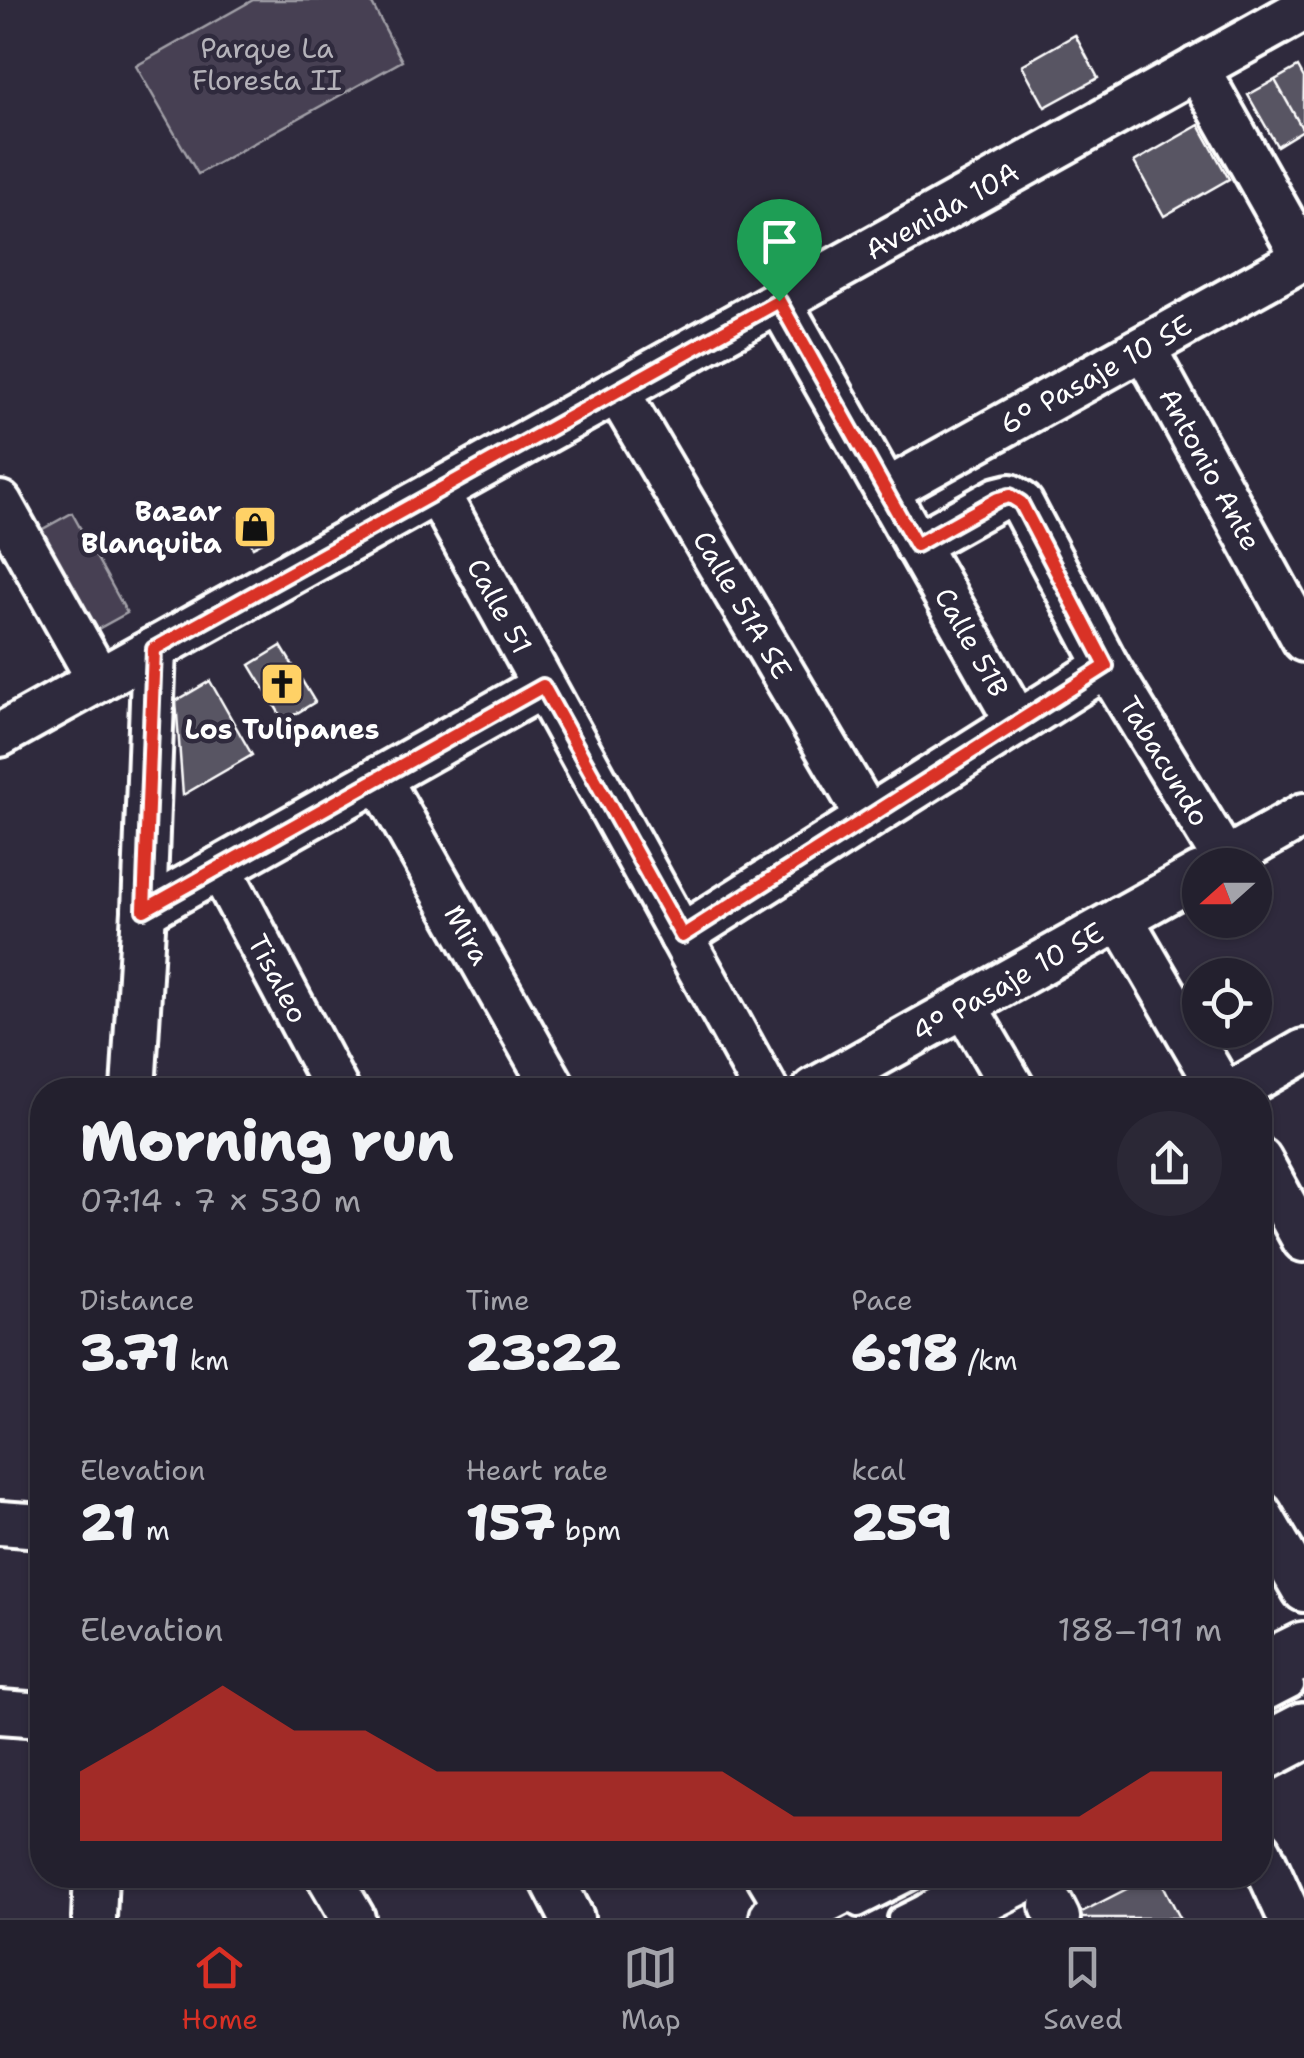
<!DOCTYPE html>
<html lang="en">
<head>
<meta charset="utf-8">
<style>
  :root { --surface:#23202e; --page:#2b2836; --text:#f1f3f6; --muted:#a3a3aa; --line:#403e4a; --accent:#d93025 }
  body { margin:0; font-family:"Shantell Sans",sans-serif; background:var(--page); color:var(--text); height:100vh; display:flex; flex-direction:column; font-size:38px; white-space:nowrap }
  * { box-sizing:border-box; margin:0 }
  p { font-size:32px; color:var(--muted) }
  .icon { flex:none; width:55px; height:55px; fill:none; stroke:currentColor; stroke-width:2; stroke-linecap:round; stroke-linejoin:round }
  .map { position:relative; flex:1; overflow:hidden }
  .side { position:absolute; left:30px; top:1078px; width:1242px; height:810px; display:flex; flex-direction:column; background:var(--surface); border-radius:40px; box-shadow:0 2px 8px #0004,0 0 0 2px var(--line) }
  .side>* { flex:none }
  .needle { width:65px; rotate:249deg }
  .fabs { position:absolute; left:1182px; top:848px; display:grid; gap:20px }
  .fabs a { display:grid; place-items:center; width:90px; height:90px; border-radius:50%; background:var(--surface); box-shadow:0 2px 8px #0004,0 0 0 2px var(--line); font-size:50px }
  .pin { position:absolute; display:grid; place-items:center; width:85px; height:85px; color:#fff; margin:-102px -42px; border-radius:50% 50% 50% 0; rotate:-45deg; box-shadow:0 0 10px #0007 }
  .pin .icon { rotate:45deg }
  .round { display:grid; place-items:center; flex:none; width:105px; height:105px; border-radius:52px; background:var(--page) }
  .summary { display:flex; align-items:center; justify-content:space-between; height:170px; padding:0 50px }
  h1 { font-size:55px; font-weight:800; line-height:75px }
  .figures { display:grid; grid-template-columns:repeat(3,1fr); gap:15px; height:170px; padding:10px 50px }
  .figures div { display:grid; align-content:center }
  .figures b { font-size:50px; font-weight:800 }
  .figures small { font-size:28px; font-weight:400 }
  .figures p { font-size:28px }
  .chart { height:280px; padding:20px 50px }
  .chart p { display:flex; justify-content:space-between }
  .chart svg { width:100%; height:180px; margin-top:10px; fill:var(--accent); opacity:.7 }
  .menu { display:flex; justify-content:space-around; align-items:center; height:140px; border-top:2px solid var(--line); background:var(--surface); font-size:28px; color:var(--muted) }
  .menu a { display:grid; justify-items:center; gap:5px }
  .menu .active { color:var(--accent) }
  .map>svg:first-child { display:block }
  .green { fill:#464152; stroke:#a2a0a8; stroke-width:2.5 }
  .building { fill:#595564; stroke:#fff; stroke-width:2.5 }
  .lines { fill:none; stroke-linecap:round; stroke-linejoin:round }
  .service-casing { stroke:#fff; stroke-width:28 }
  .minor-casing { stroke:#fff; stroke-width:50 }
  .secondary-casing { stroke:#fff; stroke-width:62 }
  .service { stroke:#2f2a3d; stroke-width:20 }
  .minor { stroke:#2f2a3d; stroke-width:42 }
  .secondary { stroke:#2f2a3d; stroke-width:55 }
  .route-casing { stroke:#fff; stroke-width:20 }
  .route { stroke:#d93025; stroke-width:12 }
  .labels { text-anchor:middle; stroke-width:9; stroke-linejoin:round; paint-order:stroke }
  .park-label { font-size:28px; fill:#b5b3ba; stroke:#2f2a3d }
  .street-label { font-size:28px; fill:#fff; stroke:#2f2a3d }
  .poi-label { font-size:28px; font-weight:bold; fill:#fff; stroke:#2f2a3d; text-anchor:end }
</style>
</head>
<body>
<div class="map">
<svg width="1304" height="1918" viewBox="0 0 1304 1918">
  <rect width="100%" height="100%" fill="#2f2a3d"/>
  <filter id="ink" filterUnits="userSpaceOnUse"><feTurbulence type="fractalNoise" baseFrequency=".01" numOctaves="2"/><feDisplacementMap in="SourceGraphic" scale="20" xChannelSelector="R" yChannelSelector="G"/><feConvolveMatrix kernelMatrix="1 2 1 2 8 2 1 2 1" color-interpolation-filters="sRGB"/></filter>
  <g filter="url(#ink)">
    <!-- green -->
    <path class="green" d="M253,0H370L402,61L198,174L136,66Z
      M72,513L127,613L96,630L41,530Z"/>
    <!-- building -->
    <path class="building" d="M1075,35L1098,78L1045,107L1022,65Z
      M1298,67L1304,78L1303,130L1275,80Z
      M1275,80L1303,130L1277,146L1248,95Z
      M1199,125L1229,179L1164,216L1134,162Z
      M256,507L272,537L253,547L238,517Z
      M281,646L315,702L284,721L250,665Z
      M210,681L252,755L183,795L176,701Z
      M1154,1875H1158L1180,1918H1075L1074,1916Z"/>
    <g class="lines">
      <defs>
        <path id="service" d="M1260,1703L1293,1686
          M858,1906L919,1875
          M899,1918L933,1901"/>
        <g id="minor">
          <path d="M1197,68L1304,258"/>
          <path id="s1" d="M779,301L1017,722"/>
          <path id="s2" d="M1144,348L1304,640"/>
          <path id="s3" d="M617,391L867,816"/>
          <path id="s4" d="M886,491L1304,258"/>
          <path id="s5" d="M437,492L766,1090"/>
          <path d="M0,503L99,680"/>
          <path id="s6" d="M916,545L998,499L1010,496L1021,503L1107,666L1225,860"/>
          <path id="s7" d="M0,735L1304,9"/>
          <path id="s8" d="M379,778L555,1090"/>
          <path d="M1216,865L1304,815"/>
          <path id="s9" d="M220,868L337,1090"/>
          <path d="M144,911L543,686"/>
          <path d="M1121,918L1221,1090"/>
          <path d="M681,936L1107,666"/>
          <path d="M965,1006L1014,1090"/>
          <path d="M133,1090L144,911L154,649"/>
          <path id="s10" d="M814,1090L1200,874"/>
          <path d="M1236,1090L1304,1051"/>
          <path d="M1260,1160L1304,1240"/>
          <path d="M1260,1514L1304,1590"/>
          <path d="M0,1523L42,1526"/>
          <path d="M0,1712L42,1715"/>
          <path d="M1260,1852L1290,1918"/>
          <path d="M328,1875L353,1918"/>
          <path d="M550,1875L572,1918"/>
          <path d="M768,1875L790,1912"/>
          <path d="M1052,1906L1058,1918"/>
          <path d="M94,1918L96,1875"/>
        </g>
        <path id="secondary" d="M1260,1672L1304,1650
          M1260,1754L1304,1731
          M778,1918L862,1875
          M936,1918L1021,1875"/>
      </defs>
      <!-- service casing -->
      <use href="#service" class="service-casing"/>
      <!-- minor casing -->
      <use href="#minor" class="minor-casing"/>
      <!-- secondary casing -->
      <use href="#secondary" class="secondary-casing"/>
      <!-- service -->
      <use href="#service" class="service"/>
      <!-- minor -->
      <use href="#minor" class="minor"/>
      <!-- secondary -->
      <use href="#secondary" class="secondary"/>
    </g>
  </g>
  <g class="lines" filter="url(#ink)">
    <defs>
      <path id="route" d="M779,301L916,545L998,499L1010,496L1021,503L1106,666L682,936L543,686L144,910L154,649Z"/>
    </defs>
    <!-- route casing -->
    <use href="#route" class="route-casing"/>
    <!-- route -->
    <use href="#route" class="route"/>
  </g>
  <!-- icons -->
  <defs>
    <symbol id="shop-square" viewBox="-11 -11 22 22"><rect x="-9" y="-9" width="18" height="18" rx="4" fill="#ffd166" stroke="#2f2a3d"/><path d="M-5-2.5h2.3a2.7 3.5 0 0 1 5.4 0H5L5.5 6h-11ZM-1.5-2.5h3a1.5 2.3 0 0 0-3 0Z" fill="#111"/></symbol>
    <symbol id="church-square" viewBox="-11 -11 22 22"><rect x="-9" y="-9" width="18" height="18" rx="4" fill="#ffd166" stroke="#2f2a3d"/><path d="M-1.2-6h2.4v3.5h3.3v2.4h-3.3V6h-2.4V-.1h-3.3v-2.4h3.3Z" fill="#111"/></symbol>
  </defs>
  <g fill-rule="evenodd">
    <use href="#shop-square" x="230" y="502" width="50" height="50"/>
    <use href="#church-square" x="257" y="659" width="50" height="50"/>
  </g>
  <g class="labels">
    <!-- park labels -->
    <g class="park-label">
      <text x="267" y="58">Parque La<tspan x="267" dy="32">Floresta II</tspan></text>
    </g>
    <!-- street labels -->
    <g class="street-label">
      <text dy="10" stroke="none"><textPath href="#s7" startOffset="1078">Avenida 10A</textPath></text>
      <text dy="10" stroke="none"><textPath href="#s4" startOffset="240">6° Pasaje 10 SE</textPath></text>
      <text dy="10" stroke="none"><textPath href="#s2" startOffset="138">Antonio Ante</textPath></text>
      <text dy="10" stroke="none"><textPath href="#s3" startOffset="248">Calle 51A SE</textPath></text>
      <text dy="10" stroke="none"><textPath href="#s5" startOffset="130">Calle 51</textPath></text>
      <text dy="10" stroke="none"><textPath href="#s1" startOffset="392">Calle 51B</textPath></text>
      <text dy="10" stroke="none"><textPath href="#s6" startOffset="415">Tabacundo</textPath></text>
      <text dy="10" stroke="none"><textPath href="#s8" startOffset="180">Mira</textPath></text>
      <text dy="10" stroke="none"><textPath href="#s9" startOffset="125">Tisaleo</textPath></text>
      <text dy="10" stroke="none"><textPath href="#s10" startOffset="222">4° Pasaje 10 SE</textPath></text>
    </g>
    <!-- poi labels -->
    <g class="poi-label">
      <text x="222" y="521">Bazar<tspan x="222" dy="32">Blanquita</tspan></text>
      <text x="282" y="739" text-anchor="middle">Los Tulipanes</text>
    </g>
  </g>
</svg>
<div class="fabs">
<a><svg class="needle" viewBox="-14 -14 28 28"><path d="M0-13l5 13h-10z" fill="#e53935"/><path d="M0 13l5-13h-10z" fill="#a3a3aa"/></svg></a>
<a><svg class="icon" aria-label="locate" viewBox="0 0 24 24"><circle cx="12" cy="12" r="6"/><path d="M12 2v4M12 18v4M2 12h4M18 12h4"/></svg></a>
</div>
<div class="pin" style="left:779px;top:301px;background:#1e9e55"><svg class="icon" aria-label="arrive" viewBox="0 0 24 24"><path d="M6 21V4h12l-3 4 3 4H6"/></svg></div>
<section class="side">
<div class="summary"><div><h1>Morning run</h1><p>07:14 · 7 × 530 m</p></div><a class="round"><svg class="icon" aria-label="share" viewBox="0 0 24 24"><path d="M12 15V3M7 8l5-5 5 5M5 13v7h14v-7"/></svg></a></div>
<div class="figures">
<div><p>Distance</p><b>3.71<small> km</small></b></div>
<div><p>Time</p><b>23:22</b></div>
<div><p>Pace</p><b>6:18<small> /km</small></b></div>
</div>
<div class="figures">
<div><p>Elevation</p><b>21<small> m</small></b></div>
<div><p>Heart rate</p><b>157<small> bpm</small></b></div>
<div><p>kcal</p><b>259</b></div>
</div>
<div class="chart"><p><span>Elevation</span>188–191 m</p>
<svg viewBox="0 0 160 44" preserveAspectRatio="none"><path d="M0 44V27L10 17L20 6L30 17L40 17L50 27L60 27L70 27L80 27L90 27L100 38L110 38L120 38L130 38L140 38L150 27L160 27V44z"/></svg>
</div>
</section>
</div>
<nav class="menu">
<a class="active"><svg class="icon" aria-label="home" viewBox="0 0 24 24"><path d="M3 11l9-7 9 7M6 9v11h12V9"/></svg>Home</a>
<a><svg class="icon" aria-label="map" viewBox="0 0 24 24"><path d="M3 6l6-2 6 2 6-2v14l-6 2-6-2-6 2zM9 4v14M15 6v14"/></svg>Map</a>
<a><svg class="icon" aria-label="saved" viewBox="0 0 24 24"><path d="M7 4h10v16l-5-4-5 4z"/></svg>Saved</a>
</nav>
</body>
</html>
